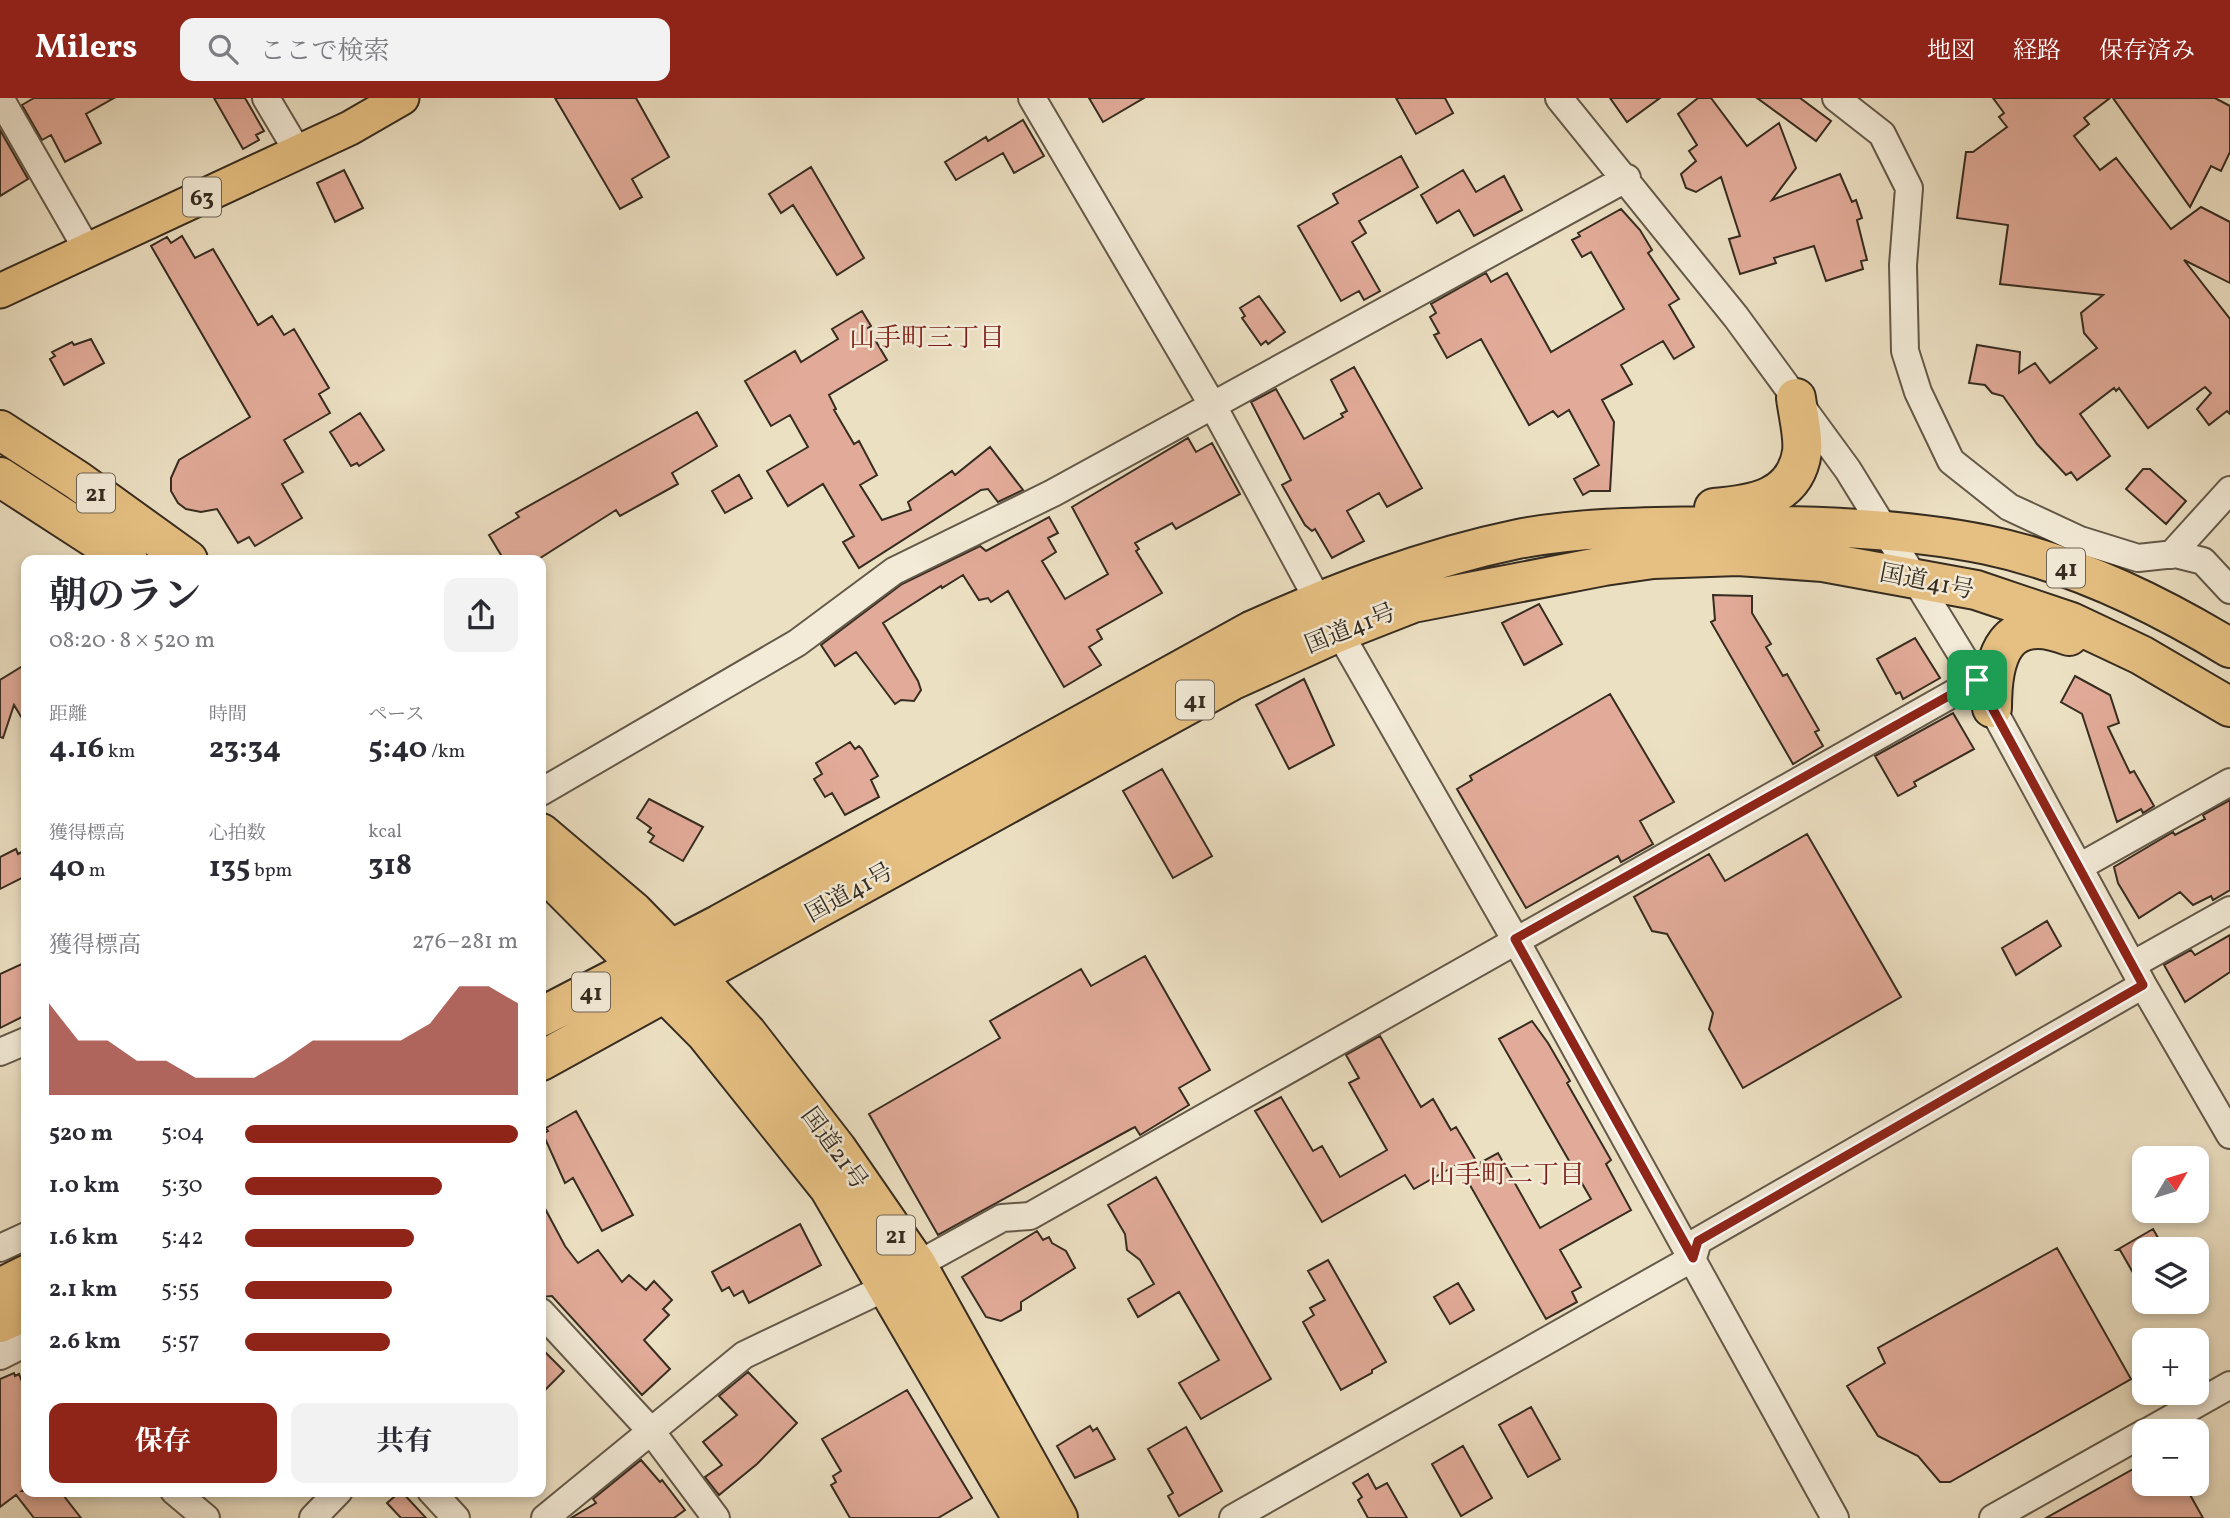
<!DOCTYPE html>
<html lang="ja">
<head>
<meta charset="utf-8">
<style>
  :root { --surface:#fff; --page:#f2f2f3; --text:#2b2b33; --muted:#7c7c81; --accent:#8f2418 }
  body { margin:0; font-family:Vollkorn,"Noto Serif JP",serif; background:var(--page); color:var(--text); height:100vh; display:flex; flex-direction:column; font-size:26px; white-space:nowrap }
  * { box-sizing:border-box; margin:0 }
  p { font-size:23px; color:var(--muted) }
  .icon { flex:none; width:38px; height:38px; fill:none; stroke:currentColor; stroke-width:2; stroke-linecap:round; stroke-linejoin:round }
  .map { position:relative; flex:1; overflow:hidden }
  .side { position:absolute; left:21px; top:457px; width:525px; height:942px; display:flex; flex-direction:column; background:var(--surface); border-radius:14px; box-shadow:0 4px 10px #0003 }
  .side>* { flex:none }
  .needle { width:46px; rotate:52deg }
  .fabs { position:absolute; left:2132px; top:1048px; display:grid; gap:14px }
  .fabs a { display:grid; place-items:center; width:77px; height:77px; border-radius:14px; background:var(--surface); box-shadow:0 4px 10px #0003; font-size:35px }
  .pin { position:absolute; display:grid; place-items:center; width:60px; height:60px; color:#fff; margin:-30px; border-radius:14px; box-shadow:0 4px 10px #0006 }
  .round { display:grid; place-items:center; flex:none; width:74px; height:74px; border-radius:14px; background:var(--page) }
  .head { display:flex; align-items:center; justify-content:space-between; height:119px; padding:0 28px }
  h1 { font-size:38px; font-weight:700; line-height:52px }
  .metrics { display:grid; grid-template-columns:repeat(3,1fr); gap:10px; height:119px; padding:7px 28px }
  .metrics div { display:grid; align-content:center }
  .metrics b { font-size:30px; font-weight:700 }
  .metrics small { font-size:19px; font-weight:400 }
  .metrics p { font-size:19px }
  .chart { height:196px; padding:14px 28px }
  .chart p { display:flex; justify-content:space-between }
  .chart svg { width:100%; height:126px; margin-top:7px; fill:var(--accent); opacity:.7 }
  .button { display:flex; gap:14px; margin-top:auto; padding:14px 28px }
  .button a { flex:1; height:80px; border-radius:14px; background:var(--accent); color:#fff; font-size:28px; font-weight:700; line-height:80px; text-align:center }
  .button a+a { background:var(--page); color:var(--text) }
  ul { padding:0 28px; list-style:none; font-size:23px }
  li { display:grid; grid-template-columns:112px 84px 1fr; align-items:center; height:52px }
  li i { height:18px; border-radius:9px; background:var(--accent) }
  header { display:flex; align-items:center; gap:42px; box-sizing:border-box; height:98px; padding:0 35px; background:var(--accent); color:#fff }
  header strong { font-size:33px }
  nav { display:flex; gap:38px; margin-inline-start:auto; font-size:24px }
  .search { width:490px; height:63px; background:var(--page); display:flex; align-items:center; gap:18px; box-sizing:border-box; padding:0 24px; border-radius:14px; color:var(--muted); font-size:26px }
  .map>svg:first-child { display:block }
  .building { fill:#e2ab99; stroke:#362c20; stroke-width:2 }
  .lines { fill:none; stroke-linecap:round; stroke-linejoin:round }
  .minor-casing { stroke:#645949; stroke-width:30 }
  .major-casing { stroke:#362c20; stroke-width:37 }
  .highway-casing { stroke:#362c20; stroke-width:42 }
  .minor { stroke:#f3ebd8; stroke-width:26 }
  .major { stroke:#e6c082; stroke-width:33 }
  .highway { stroke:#e6c082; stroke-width:38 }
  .route-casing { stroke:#fff; stroke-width:14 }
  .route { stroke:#8f2418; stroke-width:9 }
  .labels { text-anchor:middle; stroke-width:5; stroke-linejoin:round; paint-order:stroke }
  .shield { fill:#f3ebd8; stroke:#6f6557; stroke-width:2 }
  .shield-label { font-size:23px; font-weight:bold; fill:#362c20 }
  .street-label { font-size:24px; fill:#362c20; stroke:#f3ebd8 }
  .neighbourhood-label { font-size:26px; fill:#7a1f14; stroke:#f3ebd8 }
</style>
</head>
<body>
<header>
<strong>Milers</strong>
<div class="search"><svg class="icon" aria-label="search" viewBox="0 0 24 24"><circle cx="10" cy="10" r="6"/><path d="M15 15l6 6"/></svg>ここで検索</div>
<nav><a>地図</a><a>経路</a><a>保存済み</a></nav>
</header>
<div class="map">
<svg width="2230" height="1420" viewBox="0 0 2230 1420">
  <rect width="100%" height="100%" fill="#ece0c3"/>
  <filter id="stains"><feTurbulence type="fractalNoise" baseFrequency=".00286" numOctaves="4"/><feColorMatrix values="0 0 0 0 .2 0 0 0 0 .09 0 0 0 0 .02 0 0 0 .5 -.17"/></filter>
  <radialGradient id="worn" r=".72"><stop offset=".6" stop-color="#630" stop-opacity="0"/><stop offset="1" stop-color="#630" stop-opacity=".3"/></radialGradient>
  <!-- building -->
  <path class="building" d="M34,0H114L86,16L101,45L65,64L51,37L42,42L22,7Z
    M214,0H245L264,33L256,37L259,42L243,51Z
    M555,0H636L669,59L632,81L642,99L620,111Z
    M1089,0H1144L1103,24Z
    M1396,0H1445L1453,15L1416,36Z
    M1610,0H1660L1627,24Z
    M1698,0H1711L1747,48L1779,25L1796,70L1772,102L1840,76L1852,104L1856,102L1862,120L1857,122L1867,162L1861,163L1863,171L1826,183L1814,148L1774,160L1776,165L1740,176L1729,141L1740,138L1721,79L1696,94L1686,90L1681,76L1696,63L1689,53L1697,47L1678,16Z
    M1757,0H1800L1831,23L1816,43Z
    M1993,0H2110L2084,20L2089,26L2074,38L2100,72L2116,60L2171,131L2201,109L2230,124V185L2184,162L2230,221V316L2227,313L2209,327L2197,311L2211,295L2205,289L2148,330L2119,290L2116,293L2114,290L2080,316L2110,358L2077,382L2071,374L2066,377L2037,346L2003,298L1992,295L1985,287L1969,285L1977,247L2020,254L2019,275L2035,265L2050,285L2097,250L2084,235L2081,215L2103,197L2000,186L2008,127L1957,120L1966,54H1973L2007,29L1999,19L2004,15Z
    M2113,0H2215L2230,8V54L2221,73L2211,68L2190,109Z
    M1023,22L1044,58L1014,75L1003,55L956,82L945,64L986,39L988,43Z
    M0,32L28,81L0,98Z
    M1401,58L1418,89L1359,123L1366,135L1352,144L1380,193L1364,202L1359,193L1341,203L1298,128L1338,105L1333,96Z
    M811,69L864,160L837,177L793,107L781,115L769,96Z
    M344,72L363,110L335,124L317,85Z
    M1463,72L1476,94L1504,78L1522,112L1474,138L1459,112L1437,125L1421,97Z
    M1621,111L1640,132L1652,152L1648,155L1679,201L1669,207L1694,249L1674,261L1663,243L1621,267L1632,286L1602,302L1614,324L1610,393H1590L1583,397L1574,381L1599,367L1569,312L1558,319L1553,313L1529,327L1481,241L1447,260L1434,237L1439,235L1430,219L1436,215L1431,206L1486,175L1491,184L1507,175L1551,254L1624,211L1591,154L1582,159L1572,142L1580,138L1578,135Z
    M182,138L195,160L213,151L258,227L272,218L284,237L294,231L329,290L319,296L330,315L284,342L303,374L282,386L302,420L255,448L249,439L238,445L217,411L201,414L186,411L178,405L171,393V380L179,362L250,319L151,148L167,139L171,145Z
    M1259,198L1285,234L1268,246L1266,243L1261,247L1242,220L1245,218L1240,210Z
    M862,213L871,228L868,230L887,262L829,297L836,311L834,312L854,346L859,343L877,377L860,387L882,422L911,412L908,404L952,373L955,377L990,349L1023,392L998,404L988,391L981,392L859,470L843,444L854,438L823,386L788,408L767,373L808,349L790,317L771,328L745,283L795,253L801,264L838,241L832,231Z
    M91,241L104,265L64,287L50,261L55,258L52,254L72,244L74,247Z
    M1354,269L1422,390L1387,409L1379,395L1347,413L1364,443L1332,460L1315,431L1312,433L1305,427L1282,387L1291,382L1251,304L1276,291L1304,341L1343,319L1341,316L1347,313L1331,282Z
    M697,314L717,348L672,375L678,386L620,418L616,412L537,462H504L489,437L519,419L516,415Z
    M360,315L384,352L359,368L357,365L351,368L330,334Z
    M1188,340L1196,354L1212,345L1240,396L1176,431L1172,425L1135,445L1139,451L1136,453L1162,495L1097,532L1102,541L1089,549L1101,567L1064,589L1008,493L991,504L988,500L979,502L963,477L942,490L941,488L883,525L918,583L921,592L914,603L901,602L895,606L856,554L835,568L821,547L902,486L980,448L986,453L1049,419L1058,435L1048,440L1056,454L1042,463L1065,501L1108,476L1072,409Z
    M2143,371H2150L2186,403L2166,426L2126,391Z
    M739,377L752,400L725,415L712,393Z
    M1713,497L1752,498V515L1771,546L1766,549L1783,578L1787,576L1819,632L1815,634L1823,648L1793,666L1711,524L1715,522Z
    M1539,506L1562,546L1524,567L1502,525Z
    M1915,540L1940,580L1903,601L1900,594L1896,596L1877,561Z
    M26,566V627L14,607L3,640L0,639V582Z
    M2075,578L2110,597L2119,625L2108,629L2130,675L2134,673L2154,708L2143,715L2141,711L2117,724L2082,616L2061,604Z
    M1304,581L1334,647L1289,671L1256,607Z
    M1610,596L1674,704L1640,723L1653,746L1621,764L1618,758L1526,810L1457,691L1472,682L1470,678Z
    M1953,615L1974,651L1914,684L1916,688L1898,698L1875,658Z
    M850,644L855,651L859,648L862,651L878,678L871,682L879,699L845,717L832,695L825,699L814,681L822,676L816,665Z
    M1162,671L1212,758L1173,780L1123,693Z
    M649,701L703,729L683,763L650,744L654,738L648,734L651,730L637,720Z
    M2230,702V792L2213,802L2211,798L2193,807L2180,794L2139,820L2118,785L2114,769L2173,734L2175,737L2205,721L2203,717Z
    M1807,736L1901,899L1743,990L1709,931L1713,915L1667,836L1652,833L1634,799L1709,756L1725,783Z
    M16,751L18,756L22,754L26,764V778L0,791V759Z
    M2047,823L2061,848L2016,877L2002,850Z
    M2230,837V874L2185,904L2164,867L2191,852L2195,857Z
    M1145,858L1210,972L1179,990L1189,1007L1140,1037L1135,1029L1131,1031L938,1137L869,1016L1000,940L990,923L1081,871L1091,888Z
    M26,864V917L0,930V876Z
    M1532,923L1548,945L1570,983L1567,985L1611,1062L1606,1066L1631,1112L1560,1152L1581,1189L1572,1194L1577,1204L1546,1221L1458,1066L1414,1091L1405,1077L1322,1124L1255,1013L1281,999L1313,1053L1322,1048L1340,1079L1387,1052L1349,985L1359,980L1346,957L1380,938L1421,1009L1433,1001L1451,1032L1456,1029L1478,1066L1498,1055L1540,1130L1591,1101L1499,941Z
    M576,1013L633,1117L602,1133L573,1080L565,1085L543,1036L548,1033L546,1030Z
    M1156,1079L1271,1281L1201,1321L1179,1285L1219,1262L1179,1194L1138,1219L1128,1201L1154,1186L1140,1162L1127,1152L1125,1136L1108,1107Z
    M541,1103L565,1148L578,1165L598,1152L622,1184L629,1177L646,1192L654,1183L672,1202L663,1211L669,1217L644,1242L670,1271L642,1297L552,1198L541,1199Z
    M800,1126L821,1167L749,1205L743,1193L734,1198L729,1189L722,1193L712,1174Z
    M2153,1131L2165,1152H2144V1194L2120,1152H2117Z
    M1037,1133L1043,1142L1049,1139L1052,1145L1066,1153L1075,1170L1021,1204V1212L1001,1223L986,1219L962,1179Z
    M2057,1150L2131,1281L1950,1384H1940L1918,1358L1878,1338L1847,1288L1885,1265L1878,1250Z
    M1328,1162L1386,1264L1372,1272V1275L1341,1292L1303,1224L1314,1217L1310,1210L1325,1202L1308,1173Z
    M1458,1185L1474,1212L1450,1226L1434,1199Z
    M541,1250L564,1273L541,1296Z
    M748,1274L797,1325L757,1366L719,1397L705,1379L722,1367L703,1344L737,1317L719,1298Z
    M14,1275L15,1278L19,1276L26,1294V1390L22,1393H60L81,1420H34L16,1397L0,1409V1281Z
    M907,1292L972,1400L938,1420H850L831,1387L836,1384L833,1378L841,1373L822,1341Z
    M1531,1309L1560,1361L1528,1379L1499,1327Z
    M1090,1328L1093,1333L1097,1330L1115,1361L1075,1380L1057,1348Z
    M1186,1329L1222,1393L1179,1418L1168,1398L1173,1395L1148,1351Z
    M1463,1348L1492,1400L1461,1418L1432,1366Z
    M641,1362L660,1384L662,1382L685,1412L674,1420H571L596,1405L593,1401Z
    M2144,1365V1386H2184L2203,1420H2046Z
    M1368,1376L1376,1391L1387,1385L1407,1420H1368L1358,1402L1362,1399L1353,1385Z
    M401,1393L426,1420H401L387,1405Z"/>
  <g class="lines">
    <defs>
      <path id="minor" d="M0,0L88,153
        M266,0L298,54
        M1032,0L1213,308L1318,502
        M1559,0L1736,219L1848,372L1977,582L2143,887L2230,1037
        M1836,0L1882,36L1909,90L1903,167L1905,253L1918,294L1951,363L2009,409L2080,442L2138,460L2175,456L2203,463L2230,492
        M2171,457L2230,392
        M1339,534L1515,841L1835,1420
        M541,694L797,545L894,473L1053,395L1627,80
        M2079,769L2230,684
        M2132,867L2230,812
        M0,954L26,943
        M0,1150L26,1138
        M917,1167L1002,1120L1030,1118L1977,582
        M541,1214L651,1333L716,1420
        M0,1258L26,1245
        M2147,1334L2230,1287
        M174,1393L206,1420
        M431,1393L456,1420
        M313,1420L339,1393
        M545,1420L744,1257L889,1188
        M1233,1420L1693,1160L1698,1143L2143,887
        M1993,1420L2144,1335"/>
      <path id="major" d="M0,193L350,30L402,0"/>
      <path id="highway" d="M0,332L77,382L188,462
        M0,379L128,462
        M1714,410C1752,407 1795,401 1802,354C1804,338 1798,316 1796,300
        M1992,610C1992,558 2005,513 2069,538
        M541,735L633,813L671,852L747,935L837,1051L917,1167L1058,1420
        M541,770L705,935L829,1090L1022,1420
        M541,919L720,826L1253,532C1338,494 1426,460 1518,441C1581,429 1648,429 1713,428C1804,427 1898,429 1987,447C2073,465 2156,505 2230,550
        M541,963L1231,583L1339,534L1413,505L1604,468L1653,461L1738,458L1823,464L1976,492L2071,524L2141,557L2230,609
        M0,1190L26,1177
        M0,1225L26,1213"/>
    </defs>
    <!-- minor casing -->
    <use href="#minor" class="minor-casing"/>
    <!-- major casing -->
    <use href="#major" class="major-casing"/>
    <!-- highway casing -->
    <use href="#highway" class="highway-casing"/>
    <!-- minor -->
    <use href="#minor" class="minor"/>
    <!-- major -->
    <use href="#major" class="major"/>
    <!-- highway -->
    <use href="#highway" class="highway"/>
  </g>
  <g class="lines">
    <defs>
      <path id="route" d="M1977,582L2143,887L1698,1143L1693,1160L1515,841Z"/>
    </defs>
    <!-- route casing -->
    <use href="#route" class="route-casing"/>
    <!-- route -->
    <use href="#route" class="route"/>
  </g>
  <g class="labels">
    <!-- shield labels -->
    <g class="shield">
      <rect x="183" y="79.5" width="38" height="39" rx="5"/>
      <rect x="77" y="375.5" width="38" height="39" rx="5"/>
      <rect x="2047" y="450.5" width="38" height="39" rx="5"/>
      <rect x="1176" y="582.5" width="38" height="39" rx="5"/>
      <rect x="572" y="874.5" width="38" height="39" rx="5"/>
      <rect x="877" y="1117.5" width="38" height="39" rx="5"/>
    </g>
    <g class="shield-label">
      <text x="202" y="107">63</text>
      <text x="96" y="403">21</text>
      <text x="2066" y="478">41</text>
      <text x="1195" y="610">41</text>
      <text x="591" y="902">41</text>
      <text x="896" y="1145">21</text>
    </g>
    <!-- street labels -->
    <g class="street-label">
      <text transform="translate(1927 483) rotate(11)" y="8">国道41号</text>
      <text transform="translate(1350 530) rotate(-22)" y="8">国道41号</text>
      <text transform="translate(849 794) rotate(-29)" y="8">国道41号</text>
      <text transform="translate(835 1050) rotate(54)" y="8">国道21号</text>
    </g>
    <!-- neighbourhood labels -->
    <g class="neighbourhood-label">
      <text x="927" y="248">山手町三丁目</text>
      <text x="1507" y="1085">山手町二丁目</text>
    </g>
  </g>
  <rect width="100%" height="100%" filter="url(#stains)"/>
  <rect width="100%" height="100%" fill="url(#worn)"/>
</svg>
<div class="fabs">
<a><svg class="needle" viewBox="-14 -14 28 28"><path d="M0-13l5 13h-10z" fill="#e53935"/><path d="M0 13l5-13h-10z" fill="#7c7c81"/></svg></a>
<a><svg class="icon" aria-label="layers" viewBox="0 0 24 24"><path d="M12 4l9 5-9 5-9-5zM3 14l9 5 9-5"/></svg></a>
<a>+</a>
<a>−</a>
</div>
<div class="pin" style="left:1977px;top:582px;background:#1e9e55"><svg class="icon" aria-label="arrive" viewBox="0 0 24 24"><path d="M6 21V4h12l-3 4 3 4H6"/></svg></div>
<section class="side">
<div class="head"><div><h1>朝のラン</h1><p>08:20 · 8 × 520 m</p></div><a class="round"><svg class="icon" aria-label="share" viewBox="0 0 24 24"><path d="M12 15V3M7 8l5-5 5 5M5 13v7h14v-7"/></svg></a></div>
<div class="metrics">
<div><p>距離</p><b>4.16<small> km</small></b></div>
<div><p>時間</p><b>23:34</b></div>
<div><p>ペース</p><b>5:40<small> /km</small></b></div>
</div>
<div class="metrics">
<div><p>獲得標高</p><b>40<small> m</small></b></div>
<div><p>心拍数</p><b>135<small> bpm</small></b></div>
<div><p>kcal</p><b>318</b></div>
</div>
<div class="chart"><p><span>獲得標高</span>276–281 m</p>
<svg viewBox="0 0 160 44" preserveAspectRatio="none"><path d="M0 44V12L10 25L20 25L30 32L40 32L50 38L60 38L70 38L80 32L90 25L100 25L110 25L120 25L130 19L140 6L150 6L160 12V44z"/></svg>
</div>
<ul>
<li><b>520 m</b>5:04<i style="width:100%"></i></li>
<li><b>1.0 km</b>5:30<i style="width:72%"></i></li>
<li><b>1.6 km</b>5:42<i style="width:62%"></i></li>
<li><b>2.1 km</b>5:55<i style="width:54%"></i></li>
<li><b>2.6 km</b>5:57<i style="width:53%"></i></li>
</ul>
<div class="button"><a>保存</a><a>共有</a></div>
</section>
</div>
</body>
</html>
